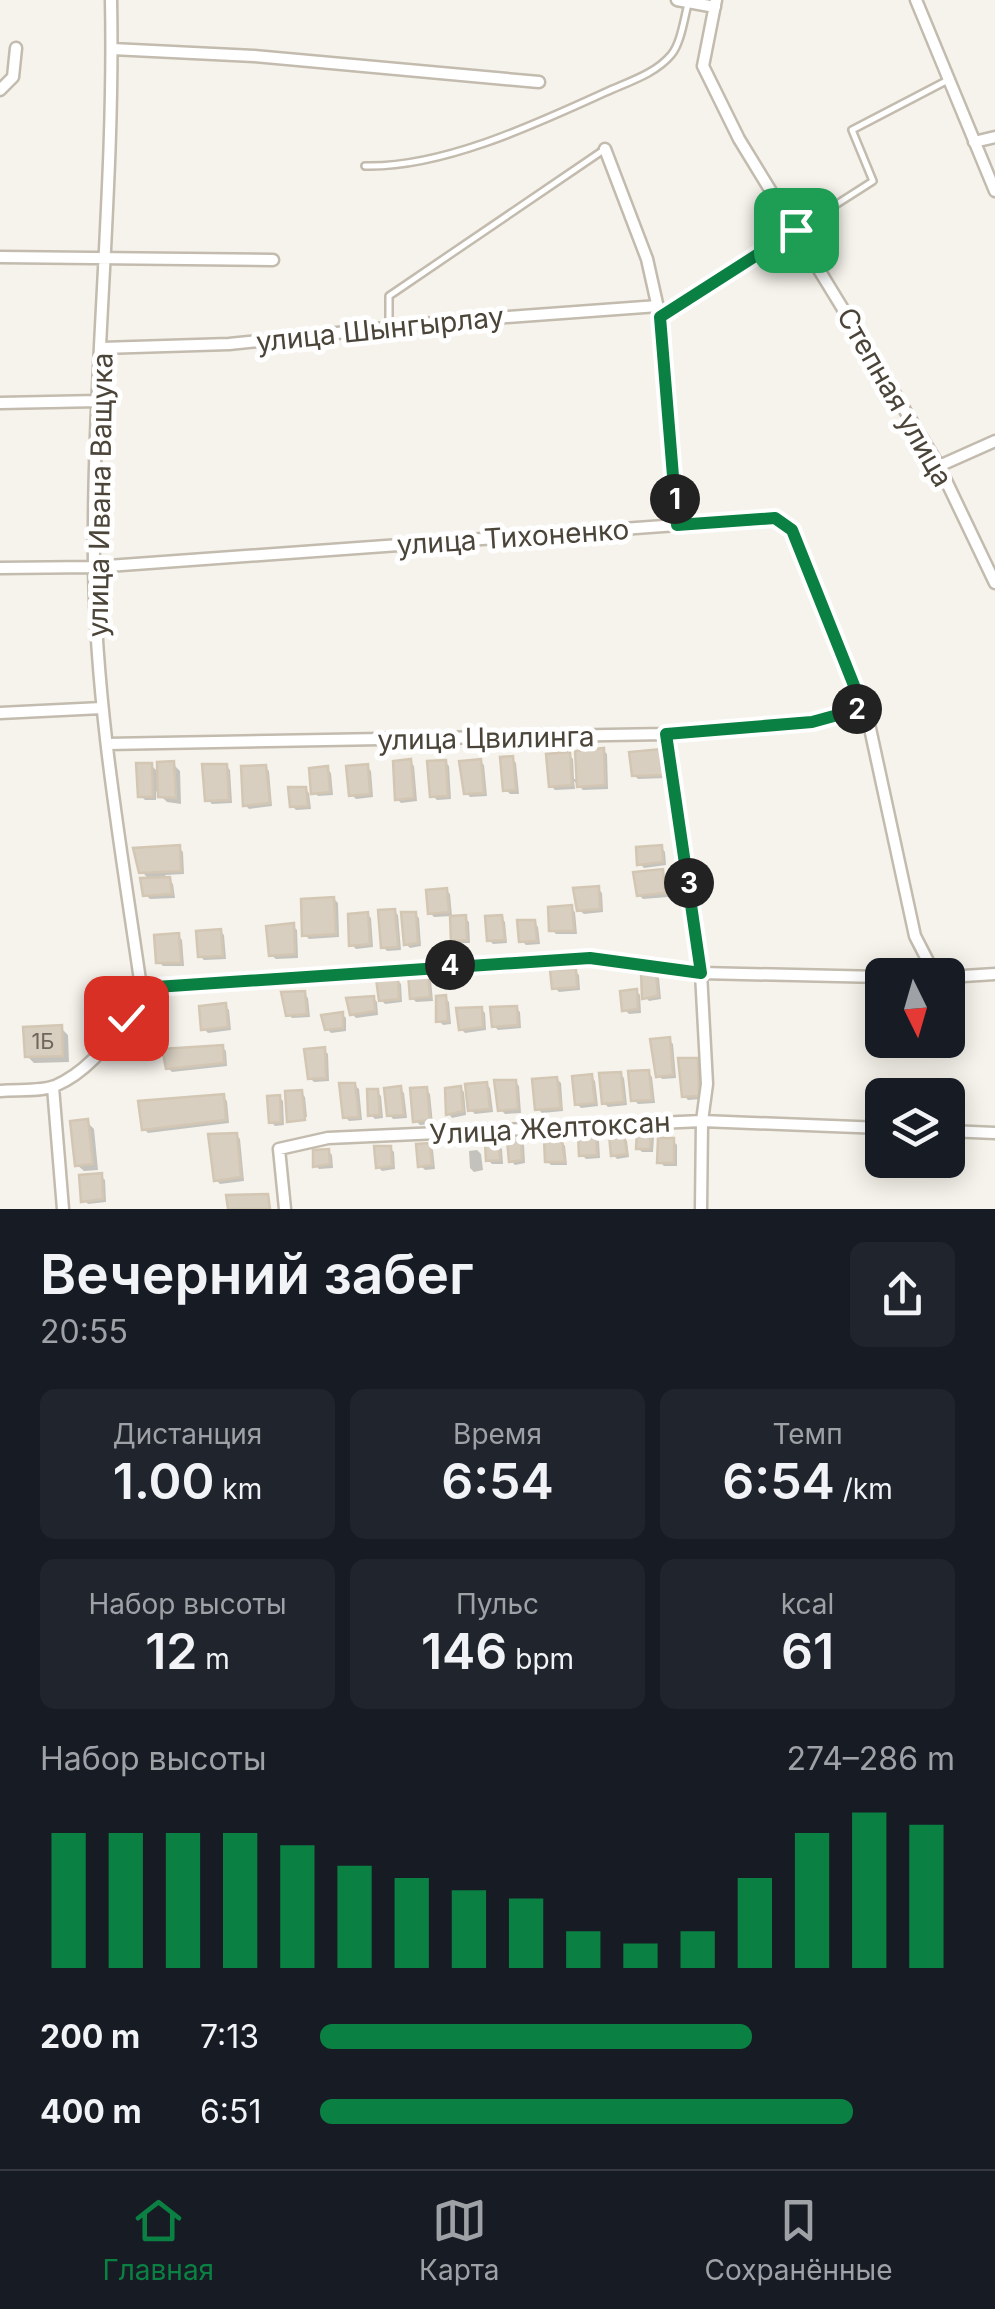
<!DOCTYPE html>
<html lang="ru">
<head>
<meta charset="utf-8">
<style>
  :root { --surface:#171b24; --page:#20242c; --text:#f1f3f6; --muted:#9ea1a6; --line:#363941; --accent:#0b8043 }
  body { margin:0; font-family:Inter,sans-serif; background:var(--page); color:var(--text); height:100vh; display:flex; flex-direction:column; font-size:38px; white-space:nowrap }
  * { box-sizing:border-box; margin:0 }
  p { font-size:32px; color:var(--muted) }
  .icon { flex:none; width:55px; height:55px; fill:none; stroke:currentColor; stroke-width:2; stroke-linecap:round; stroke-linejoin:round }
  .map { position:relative; height:1209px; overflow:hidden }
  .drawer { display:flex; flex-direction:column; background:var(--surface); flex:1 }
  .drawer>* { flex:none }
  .needle { width:65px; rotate:175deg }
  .tools { position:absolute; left:865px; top:958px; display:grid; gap:20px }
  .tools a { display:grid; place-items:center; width:100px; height:100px; border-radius:15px; background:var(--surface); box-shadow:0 5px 25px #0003; font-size:50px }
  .pin { position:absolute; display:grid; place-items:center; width:85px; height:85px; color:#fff; margin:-42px; border-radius:20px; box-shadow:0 5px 15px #0006 }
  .km { position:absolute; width:50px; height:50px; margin:-25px; border-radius:50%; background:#222; color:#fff; font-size:28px; line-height:50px; text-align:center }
  .round { display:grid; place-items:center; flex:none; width:105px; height:105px; border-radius:15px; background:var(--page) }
  .head { display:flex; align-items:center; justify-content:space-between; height:170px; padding:0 40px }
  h1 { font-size:55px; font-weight:600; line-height:75px }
  .metrics { display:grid; grid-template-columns:repeat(3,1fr); gap:15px; height:170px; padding:10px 40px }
  .metrics div { display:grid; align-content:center; border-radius:15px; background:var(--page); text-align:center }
  .metrics b { font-size:50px; font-weight:600 }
  .metrics small { font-size:28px; font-weight:400 }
  .metrics p { font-size:28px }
  .chart { height:280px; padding:20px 40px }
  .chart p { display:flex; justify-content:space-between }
  .chart svg { width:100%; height:180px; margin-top:10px; stroke:var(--accent); stroke-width:6 }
  ul { padding:0 40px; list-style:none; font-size:32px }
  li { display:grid; grid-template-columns:160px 120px 1fr; align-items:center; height:75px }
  li i { height:25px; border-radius:12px; background:var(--accent) }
  .tabs { display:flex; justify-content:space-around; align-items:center; height:140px; border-top:2px solid var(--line); background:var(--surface); font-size:28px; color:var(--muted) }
  .tabs a { display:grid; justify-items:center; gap:5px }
  .tabs .selected { color:var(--accent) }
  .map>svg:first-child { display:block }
  .shadow { fill:#0003 }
  .building { fill:#d8cfc1; stroke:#d3c7b4; stroke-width:2.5 }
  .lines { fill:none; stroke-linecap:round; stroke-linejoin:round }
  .lane-casing { stroke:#c2bbae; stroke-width:10 }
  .street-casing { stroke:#c2bbae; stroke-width:15 }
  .lane { stroke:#fff; stroke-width:5 }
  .street { stroke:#fff; stroke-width:10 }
  .route-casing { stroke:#fff; stroke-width:20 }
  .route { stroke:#0b8043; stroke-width:12 }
  .labels { text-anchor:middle; stroke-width:10; stroke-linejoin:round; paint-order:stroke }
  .number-label { font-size:22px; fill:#6e675b }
  .street-label { font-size:28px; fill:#4b4439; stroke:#fff }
</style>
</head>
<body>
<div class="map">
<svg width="995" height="1209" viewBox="0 0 995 1209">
  <rect width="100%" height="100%" fill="#f6f3ec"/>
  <!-- shadow -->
  <path class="shadow" d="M603,750L607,754L608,789L583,790L574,781L575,789L555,790L551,786L569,755L573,759L574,779H579Z
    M660,752L664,756L667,778L638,779L634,775Z
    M512,759L516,763L519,794H510L506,790Z
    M480,761L484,765L487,796L470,797L466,792Z
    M410,762L414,766L417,801L401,803L397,799Z
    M445,762L449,766L451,799L437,800L433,796Z
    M173,764L180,771L181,804L167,802L156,791V800H145L141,796L151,765L160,774Z
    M226,766L230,770L232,803L212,804L208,800Z
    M265,767L269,771L272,806L249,809L245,805Z
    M367,767L371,771L373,797L356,799L352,795Z
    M327,769L331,773L333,795L318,796L314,792Z
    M305,789L309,793L311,809L296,810L292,806Z
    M661,847L665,852L666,865L644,868L640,864Z
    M179,848L183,852L184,874L165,875L173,884L175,898L150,899L145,894L150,880L141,871Z
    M662,872L666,876L668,897L643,899L639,895Z
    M598,889L602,893L603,912L584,914L579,910Z
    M446,890L450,894L452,916L434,917L430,913Z
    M334,899L338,903L339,937L309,939L305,935Z
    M571,908L575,912L577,934H556L552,930Z
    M394,911L398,915L401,950L387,951L383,947Z
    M367,914L371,918L373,947L356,949L352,945Z
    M415,914L419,918L421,946L410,948L406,944Z
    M465,918L469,922L470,943H458L454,939Z
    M501,918L505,922L507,943L493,944L489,940Z
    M534,922L538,927L540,944L526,945L522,941Z
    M293,926L297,930L298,958L276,959L271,955Z
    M220,931L224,935L226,959L204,960L200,956Z
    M178,936L182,940L184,966H163L159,962Z
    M575,971L579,975L580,990L559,992L555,988Z
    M655,974L659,978L661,999L649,1001L645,997Z
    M427,976L431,980L433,1001L416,1002L412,998Z
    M397,980L401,984L402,1002L385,1004L381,1000Z
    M636,991L640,995L641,1013L629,1014L625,1010Z
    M304,994L308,998L310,1017L292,1018L288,1014Z
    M373,998L377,1002L378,1015L356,1018L352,1014Z
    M445,998L449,1002L451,1024L443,1025L439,1021Z
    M225,1006L229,1010L231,1030L208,1033L204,1029Z
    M516,1008L520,1012L521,1028L498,1030L494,1026Z
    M481,1009L485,1013L486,1030L465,1033L461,1029Z
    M342,1014L346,1018V1031L331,1033L327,1029Z
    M61,1028L68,1035L69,1062L34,1063L27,1056Z
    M669,1040L673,1044L676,1078L662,1079L658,1075Z
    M222,1047L226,1051L227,1066L172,1072L168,1068Z
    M324,1050L328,1054L329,1081L314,1082L310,1078Z
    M697,1060L701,1064L702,1099L688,1100L684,1096Z
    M648,1072L652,1077L655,1103L638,1104L634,1100Z
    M620,1074L624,1078L627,1105L608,1107L604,1103Z
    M591,1077L595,1081L598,1106L581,1108L577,1104Z
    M557,1079L561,1083L563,1111L542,1113L538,1109Z
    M515,1082L519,1086L521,1113L505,1114L501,1110Z
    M486,1084L490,1088L493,1112L475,1114L471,1110Z
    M354,1085L359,1089L362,1120L349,1121L345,1117Z
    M460,1088L464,1092L466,1115L452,1118L449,1114Z
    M400,1089L404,1093L407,1118L393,1119L389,1114Z
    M426,1090L430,1094L433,1124L420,1125L416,1121Z
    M377,1092L381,1096L383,1118L375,1119L371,1115Z
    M301,1093L305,1097L307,1117L290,1119Z
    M223,1097L227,1101L229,1123L148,1133L144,1129Z
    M279,1097L283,1101L284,1125L275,1126L271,1122Z
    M87,1122L94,1129L98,1170L84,1171L77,1165Z
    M650,1133L654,1137L653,1152H642L638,1148Z
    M236,1135L240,1139L244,1181L220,1184L216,1180Z
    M595,1137L599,1141L600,1158L586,1159L582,1155Z
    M623,1137L627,1141L629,1157L617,1159L613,1155Z
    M520,1141L524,1145L525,1163L515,1165L511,1161Z
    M561,1141L565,1146L567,1165H551L547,1161Z
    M673,1141L677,1145V1166H664L660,1162Z
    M498,1145L502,1149L503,1164H492L488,1160Z
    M429,1146L433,1150L435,1169L425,1170L421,1166Z
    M390,1148L394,1152L395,1169L382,1171L378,1167Z
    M477,1150L481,1154L483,1170L474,1172L470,1168L469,1151Z
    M328,1151L332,1155L333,1168L319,1169L315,1165Z
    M101,1176L105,1180L106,1202L88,1204L84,1200Z"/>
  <!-- building -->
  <path class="building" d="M604,748L605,785L577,787L575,751Z
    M661,749L664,775L632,776L629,752Z
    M570,752L572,785L549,787L546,754Z
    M513,756L516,790L503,791L500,757Z
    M411,759L414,798L395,800L393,761Z
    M481,759L484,793L464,794L459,761Z
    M446,760L448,796L430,797L427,761Z
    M174,761L176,798L158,797L157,762Z
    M136,763H152L153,797H138Z
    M202,764H227L229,800L205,801Z
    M368,764L370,794L349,796L346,766Z
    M266,765L270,803L243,806L241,766Z
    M328,766L330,792L311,794L309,768Z
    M288,787H306L308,806L290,807Z
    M180,845L181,871L139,873L133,848Z
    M662,845L663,862L637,865L636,847Z
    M663,869L665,893L637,896L633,872Z
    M170,877L172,894L143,896L140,878Z
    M599,886L600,909L577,911L573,888Z
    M447,888L449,912L428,914L426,890Z
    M334,897L336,934L302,936L301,899Z
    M572,905L574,931H549L548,907Z
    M395,909L398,947L381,948L378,910Z
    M368,912L370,944L349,946L348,914Z
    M401,912H416L418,943L404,945Z
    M466,915L467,940L451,941L450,916Z
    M502,915L505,940L487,941L485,916Z
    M517,920H535L537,941L519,942Z
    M294,923L295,954L269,956L266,926Z
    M221,929L223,956L198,957L196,931Z
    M179,933L181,963H156L154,935Z
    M576,969L577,987L552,989L550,970Z
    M641,972H656L658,996L642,999Z
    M428,973L430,997L410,999L408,974Z
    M398,977L399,999L379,1001L376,979Z
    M637,989L638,1009L622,1011L620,991Z
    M305,991L307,1014L286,1016L281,992Z
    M446,995L448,1021L436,1022V996Z
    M374,996L375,1011L350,1015L346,998Z
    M226,1003L228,1027L201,1030L199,1006Z
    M517,1006L518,1025L492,1027L490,1007Z
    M482,1007L483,1027L459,1030L456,1008Z
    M343,1012V1028L325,1030L321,1015Z
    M62,1025L63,1056L25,1057L23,1027Z
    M670,1037L673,1075L656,1077L650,1039Z
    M223,1045L224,1063L166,1069L162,1049Z
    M325,1047L326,1078L308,1079L304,1049Z
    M678,1058H698L699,1096L682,1097Z
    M649,1070L652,1100L631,1101L628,1071Z
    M621,1072L624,1102L602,1104L599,1073Z
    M592,1074L595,1103L575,1105L572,1076Z
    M557,1077L561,1108L535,1110L532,1079Z
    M494,1080H516L518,1109L498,1111Z
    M487,1082L490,1109L468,1111L465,1084Z
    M339,1083H355L359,1117L343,1118Z
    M401,1086L404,1115L387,1116L384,1088Z
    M461,1086L463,1111L446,1115L445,1088Z
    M427,1087L430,1120L413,1122L410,1088Z
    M367,1089H378L380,1115L368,1116Z
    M302,1090L305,1120L287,1122L285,1091Z
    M224,1094L226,1120L142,1130L138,1101Z
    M280,1095L281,1122L269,1123L267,1096Z
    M88,1119L93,1164L75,1166L70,1121Z
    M637,1130L651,1131L650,1149H636Z
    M237,1133L241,1177L214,1181L208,1134Z
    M596,1134L597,1155L579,1156L578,1135Z
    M624,1134L627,1154L611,1156L609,1135Z
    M658,1138H674V1163H657Z
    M507,1139H521L522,1160L509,1162Z
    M544,1139H562L565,1162H545Z
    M430,1143L432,1165L418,1167L416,1144Z
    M485,1143H499L500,1160L486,1161Z
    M374,1146H391L392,1166L376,1168Z
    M329,1149L330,1164L313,1167V1150Z
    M102,1173L103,1199L81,1202L79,1175Z
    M268,1194L270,1209H228L226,1195Z"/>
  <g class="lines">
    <defs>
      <path id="lane" d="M365,166C442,168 536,124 606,92C628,82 655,74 671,55C681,43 684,19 688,4
        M660,317L873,181L852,130L948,80
        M389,327V296L605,149"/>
      <path id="street" d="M111,0C115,189 92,378 94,567C96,708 121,848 141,987
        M677,0L715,7
        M716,0L703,66L739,139L939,466L995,583
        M916,0L995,191
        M112,49L254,56L539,82
        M0,90L13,77L16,48
        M974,142L995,137
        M605,149L647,259L660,317L677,525
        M0,257L273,260
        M102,348L229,344L453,321L658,306
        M0,403L99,401
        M939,466L995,441
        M0,568L94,567L775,518L792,530L868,719L915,936L935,975
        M0,713L102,708
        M666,734L701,973L707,1084L702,1121L701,1209
        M107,744L666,734L812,722L863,707
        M948,977L995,974
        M141,987L590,958L701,973L882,977
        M53,1087L63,1209
        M0,1091C16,1089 40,1092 55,1086C96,1068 123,1026 141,987
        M948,1131L995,1133
        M285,1209L279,1149L328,1138L702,1121L882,1128"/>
    </defs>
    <!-- lane casing -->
    <use href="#lane" class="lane-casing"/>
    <!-- street casing -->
    <use href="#street" class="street-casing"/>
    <!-- lane -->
    <use href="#lane" class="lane"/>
    <!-- street -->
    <use href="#street" class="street"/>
  </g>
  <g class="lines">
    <defs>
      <path id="route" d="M126,1018L141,988L590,958L701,973L666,734L812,722L863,708L792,530L775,518L677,525L660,317L796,230"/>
    </defs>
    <!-- route casing -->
    <use href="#route" class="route-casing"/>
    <!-- route -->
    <use href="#route" class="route"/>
  </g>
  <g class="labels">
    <!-- number labels -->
    <g class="number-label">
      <text x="43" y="1049">1Б</text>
    </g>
    <!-- street labels -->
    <g class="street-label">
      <text transform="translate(380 329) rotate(-6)" y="10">улица Шынгырлау</text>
      <text transform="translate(895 397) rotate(60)" y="10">Степная улица</text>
      <text transform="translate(100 495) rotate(-89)" y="10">улица Ивана Ващука</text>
      <text transform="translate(513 537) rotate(-4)" y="10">улица Тихоненко</text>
      <text transform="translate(486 738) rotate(-1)" y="10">улица Цвилинга</text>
      <text transform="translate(550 1128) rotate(-3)" y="10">Улица Желтоксан</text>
    </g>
  </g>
</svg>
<div class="tools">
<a><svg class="needle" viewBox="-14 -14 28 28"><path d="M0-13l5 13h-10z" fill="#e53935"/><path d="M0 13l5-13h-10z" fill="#9ea1a6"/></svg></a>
<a><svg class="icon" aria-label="layers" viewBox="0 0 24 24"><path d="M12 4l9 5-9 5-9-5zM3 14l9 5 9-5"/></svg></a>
</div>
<div class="pin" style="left:796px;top:230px;background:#1e9e55"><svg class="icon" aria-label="arrive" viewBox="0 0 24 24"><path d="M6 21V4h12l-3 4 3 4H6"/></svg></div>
<div class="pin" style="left:126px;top:1018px;background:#d93025"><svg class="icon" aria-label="check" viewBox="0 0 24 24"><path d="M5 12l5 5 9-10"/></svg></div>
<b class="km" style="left:675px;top:499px">1</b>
<b class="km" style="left:857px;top:709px">2</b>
<b class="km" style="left:689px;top:883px">3</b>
<b class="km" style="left:450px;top:965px">4</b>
</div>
<section class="drawer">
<div class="head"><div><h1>Вечерний забег</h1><p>20:55</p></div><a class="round"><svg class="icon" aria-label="share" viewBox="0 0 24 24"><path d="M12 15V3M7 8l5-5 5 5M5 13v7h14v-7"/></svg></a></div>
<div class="metrics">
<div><p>Дистанция</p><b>1.00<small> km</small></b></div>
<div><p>Время</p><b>6:54</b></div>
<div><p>Темп</p><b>6:54<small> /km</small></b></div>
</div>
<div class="metrics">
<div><p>Набор высоты</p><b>12<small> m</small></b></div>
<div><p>Пульс</p><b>146<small> bpm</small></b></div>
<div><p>kcal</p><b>61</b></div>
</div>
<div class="chart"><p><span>Набор высоты</span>274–286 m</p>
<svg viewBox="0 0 160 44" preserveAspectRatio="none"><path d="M5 44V11M15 44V11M25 44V11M35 44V11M45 44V14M55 44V19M65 44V22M75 44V25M85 44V27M95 44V35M105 44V38M115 44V35M125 44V22M135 44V11M145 44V6M155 44V9"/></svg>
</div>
<ul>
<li><b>200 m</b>7:13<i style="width:68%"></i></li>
<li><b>400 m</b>6:51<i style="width:84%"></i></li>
</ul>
</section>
<nav class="tabs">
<a class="selected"><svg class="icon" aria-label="home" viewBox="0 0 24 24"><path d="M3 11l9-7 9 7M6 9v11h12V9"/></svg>Главная</a>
<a><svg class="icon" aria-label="map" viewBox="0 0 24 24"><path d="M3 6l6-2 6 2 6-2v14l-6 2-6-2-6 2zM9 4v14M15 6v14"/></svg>Карта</a>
<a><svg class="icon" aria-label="saved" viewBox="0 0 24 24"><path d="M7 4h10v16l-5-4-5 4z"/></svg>Сохранённые</a>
</nav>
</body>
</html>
